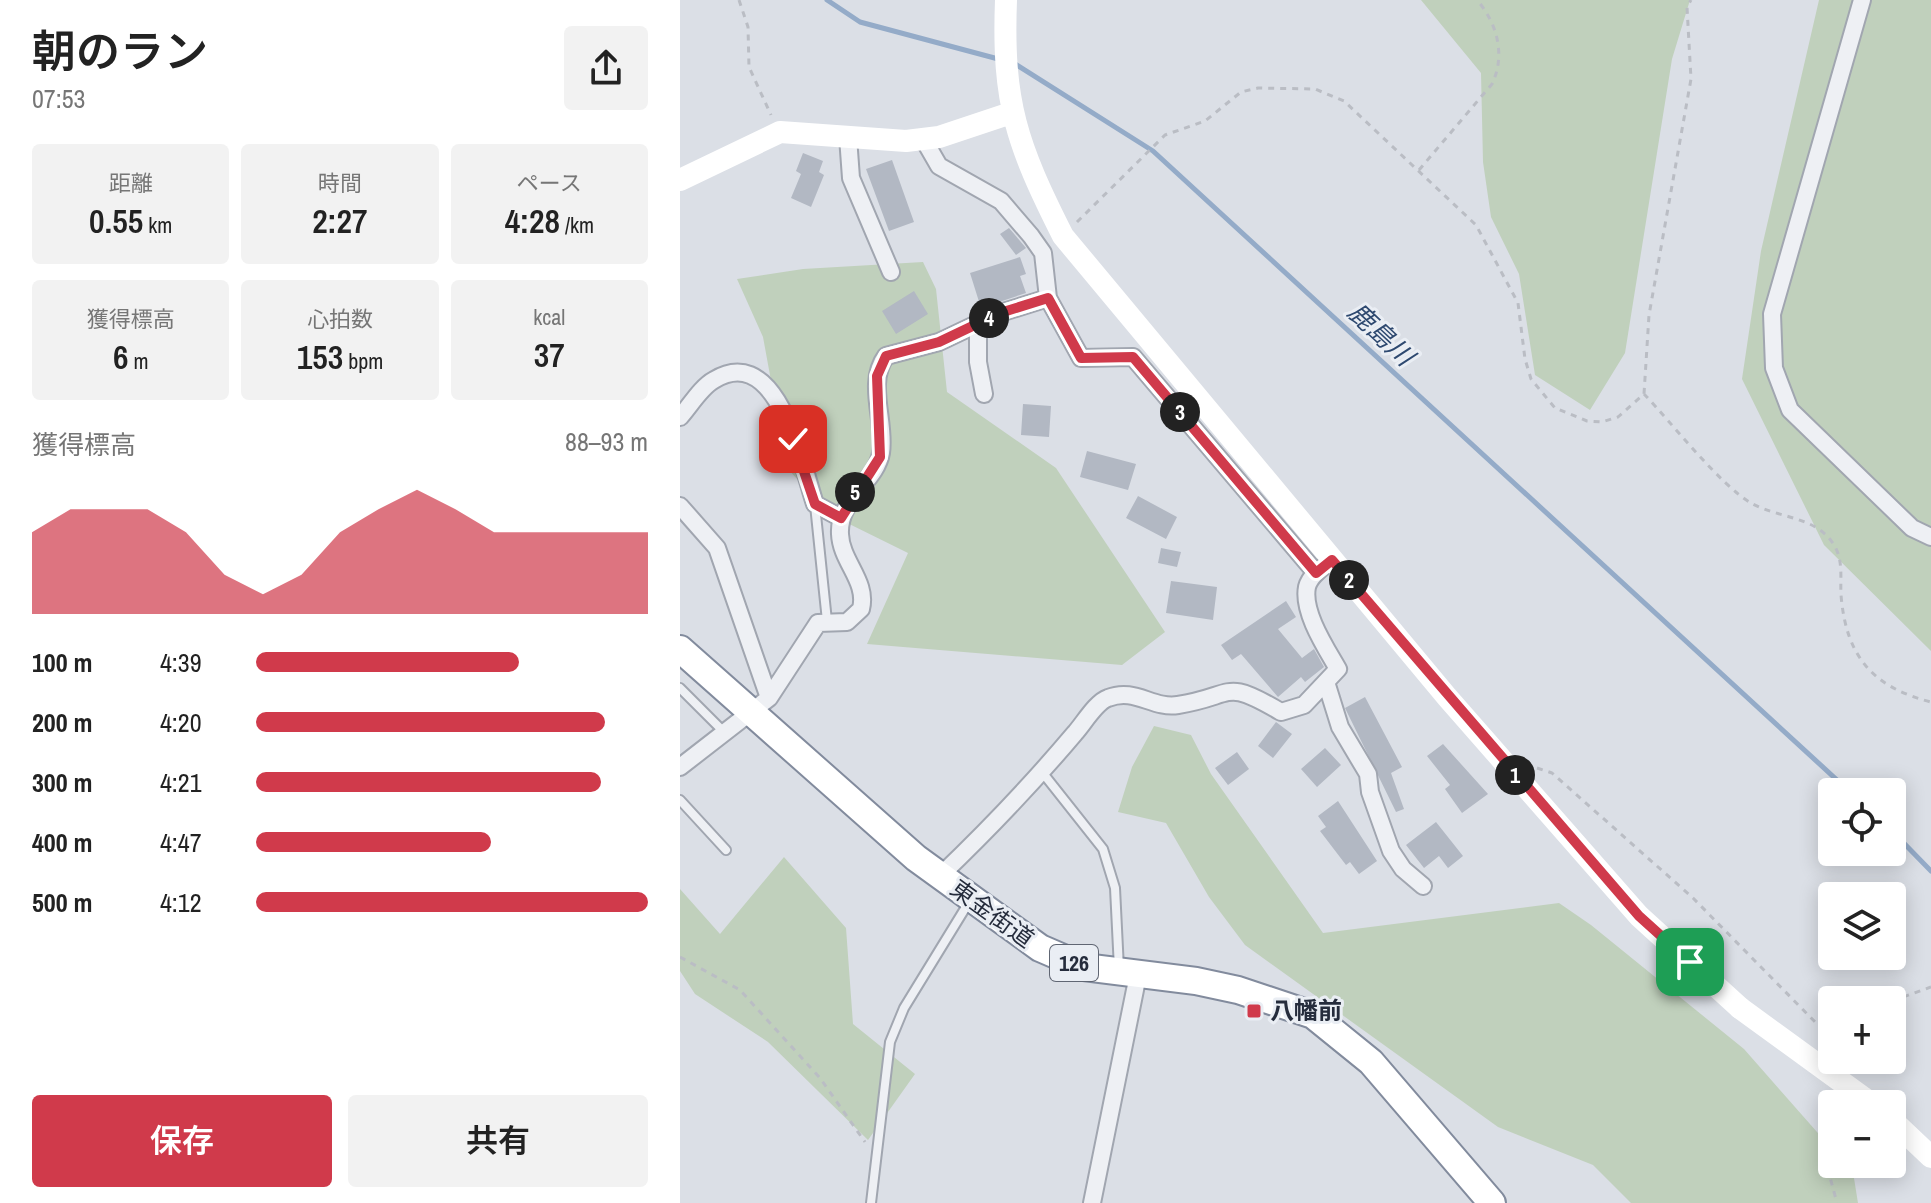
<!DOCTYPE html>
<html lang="ja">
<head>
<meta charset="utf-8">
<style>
  :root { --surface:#fff; --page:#f2f2f2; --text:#222; --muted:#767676; --accent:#d03a4b }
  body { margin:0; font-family:"Archivo Narrow","Noto Sans JP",sans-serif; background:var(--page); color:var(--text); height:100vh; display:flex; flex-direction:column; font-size:30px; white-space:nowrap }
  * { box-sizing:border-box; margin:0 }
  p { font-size:26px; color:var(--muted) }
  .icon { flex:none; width:44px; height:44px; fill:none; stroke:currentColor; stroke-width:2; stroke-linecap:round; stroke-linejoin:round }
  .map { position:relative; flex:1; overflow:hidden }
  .panel { display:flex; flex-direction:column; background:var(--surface); width:680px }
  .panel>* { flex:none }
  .controls { position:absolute; left:1138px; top:778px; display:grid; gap:16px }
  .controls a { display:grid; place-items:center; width:88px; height:88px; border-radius:8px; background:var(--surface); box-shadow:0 4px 20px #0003; font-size:40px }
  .pin { position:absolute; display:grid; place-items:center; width:68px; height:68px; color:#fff; margin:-34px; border-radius:16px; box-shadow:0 4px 12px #0006 }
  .km { position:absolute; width:40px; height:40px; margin:-20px; border-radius:50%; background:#222; color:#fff; font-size:22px; line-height:40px; text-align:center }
  .round { display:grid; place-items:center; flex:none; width:84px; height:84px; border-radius:8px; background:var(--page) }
  .head { display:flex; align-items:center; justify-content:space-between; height:136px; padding:0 32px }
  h1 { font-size:44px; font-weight:600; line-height:60px }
  .stats { display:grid; grid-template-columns:repeat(3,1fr); gap:12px; height:136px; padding:8px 32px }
  .stats div { display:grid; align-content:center; border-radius:8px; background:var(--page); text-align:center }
  .stats b { font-size:34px; font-weight:600 }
  .stats small { font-size:22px; font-weight:400 }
  .stats p { font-size:22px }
  .chart { height:224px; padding:16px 32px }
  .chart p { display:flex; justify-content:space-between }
  .chart svg { width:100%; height:144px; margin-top:8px; fill:var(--accent); opacity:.7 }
  .button { display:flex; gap:16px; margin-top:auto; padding:16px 32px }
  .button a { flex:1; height:92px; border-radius:8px; background:var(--accent); color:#fff; font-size:32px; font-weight:600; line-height:92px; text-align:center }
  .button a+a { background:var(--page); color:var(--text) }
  ul { padding:0 32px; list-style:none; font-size:26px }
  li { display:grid; grid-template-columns:128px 96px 1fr; align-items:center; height:60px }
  li i { height:20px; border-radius:10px; background:var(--accent) }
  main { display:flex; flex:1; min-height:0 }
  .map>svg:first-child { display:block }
  .green { fill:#c0d0bc }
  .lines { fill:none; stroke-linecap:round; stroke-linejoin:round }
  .stream { stroke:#94abc8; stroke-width:5 }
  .building { fill:#b2b8c3 }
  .service-casing { stroke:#a1a6b0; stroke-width:12 }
  .minor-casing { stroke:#a1a6b0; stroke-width:20 }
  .trunk-casing { stroke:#828b9d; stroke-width:30 }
  .path { stroke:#babdc4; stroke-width:3; stroke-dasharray:6 6; stroke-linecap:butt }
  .service { stroke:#eef0f4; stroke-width:8 }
  .minor { stroke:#eef0f4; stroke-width:16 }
  .secondary { stroke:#fff; stroke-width:22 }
  .trunk { stroke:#fff; stroke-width:26 }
  .secondary-bridge { stroke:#fff; stroke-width:22 }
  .route-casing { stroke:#fff; stroke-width:16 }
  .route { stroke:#d03a4b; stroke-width:10 }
  .poi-dot { fill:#d03a4b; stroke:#eaeef4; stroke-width:3 }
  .labels { text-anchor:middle; stroke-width:6; stroke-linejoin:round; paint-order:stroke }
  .shield { fill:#eaeef4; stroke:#606673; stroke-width:2 }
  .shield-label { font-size:22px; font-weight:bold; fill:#252c3c }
  .street-label { font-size:24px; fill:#252c3c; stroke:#eaeef4 }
  .poi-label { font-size:24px; font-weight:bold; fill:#252c3c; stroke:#eaeef4; text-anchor:start }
  .water-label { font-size:26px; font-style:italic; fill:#2e4970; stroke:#eaeef4 }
</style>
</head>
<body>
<main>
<section class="panel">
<div class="head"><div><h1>朝のラン</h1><p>07:53</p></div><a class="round"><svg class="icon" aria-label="share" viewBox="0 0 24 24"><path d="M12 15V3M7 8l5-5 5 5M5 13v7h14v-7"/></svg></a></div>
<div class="stats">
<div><p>距離</p><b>0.55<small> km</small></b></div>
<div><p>時間</p><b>2:27</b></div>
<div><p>ペース</p><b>4:28<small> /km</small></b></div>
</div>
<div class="stats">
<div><p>獲得標高</p><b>6<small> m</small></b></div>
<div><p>心拍数</p><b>153<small> bpm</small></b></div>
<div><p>kcal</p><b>37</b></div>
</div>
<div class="chart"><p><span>獲得標高</span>88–93 m</p>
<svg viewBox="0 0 160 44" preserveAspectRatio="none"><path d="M0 44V19L10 12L20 12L30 12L40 19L50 32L60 38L70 32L80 19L90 12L100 6L110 12L120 19L130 19L140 19L150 19L160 19V44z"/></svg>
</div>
<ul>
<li><b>100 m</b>4:39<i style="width:67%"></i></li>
<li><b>200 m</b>4:20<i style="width:89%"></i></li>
<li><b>300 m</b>4:21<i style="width:88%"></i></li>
<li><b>400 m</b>4:47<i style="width:60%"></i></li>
<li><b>500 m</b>4:12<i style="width:100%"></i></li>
</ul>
<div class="button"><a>保存</a><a>共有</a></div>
</section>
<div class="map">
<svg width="1251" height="1203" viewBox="0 0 1251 1203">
  <rect width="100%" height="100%" fill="#dbdfe6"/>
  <!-- green -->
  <path class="green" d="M741,0H1010L992,59L945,353L910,410L855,375L839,274L811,217L803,162L801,73Z
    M1139,0H1251V651L1144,545L1062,379L1081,251Z
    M243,262L256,289L267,392L376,468L485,632L442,665L187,644L228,553L149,514L107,468L83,337L57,279L123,269Z
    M474,726L511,735L531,774L643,933L879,903L911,925L1064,1049L1152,1149V1164H1166L1173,1172L1178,1203H951L913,1165L818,1127L565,945L529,897L486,823L438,812L452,767Z
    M104,857L166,928L173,1024L235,1074L188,1140L88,1042L15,994L0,971V889L40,934Z"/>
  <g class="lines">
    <!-- stream -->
    <path class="stream" d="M147,0L180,22L322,60
      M332,62L473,151L1170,792
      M1212,831L1251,871"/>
  </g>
  <!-- building -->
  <path class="building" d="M123,153L143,161L139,172L144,175L131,207L111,198L121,174L116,171Z
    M212,160L234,222L209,231L186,169Z
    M329,228L346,248L336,255L320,234Z
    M340,257L346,274L340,276L346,293L301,308L290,273Z
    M234,291L248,314L216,334L202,311Z
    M343,404L371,406L369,437L341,435Z
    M407,451L456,464L448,490L400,477Z
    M458,496L497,517L486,539L446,518Z
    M481,548L501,552L497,567L478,563Z
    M491,581L537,587L533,620L486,613Z
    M606,601L616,617L598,629L622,658L634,649L644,667L625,682L621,677L598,697L561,654L552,660L541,645Z
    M685,697L722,767L711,773L724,809L716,812L665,708Z
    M596,722L612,734L593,758L578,746Z
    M763,744L808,794L782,813L765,789L770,785L747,756Z
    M645,748L661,765L637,787L621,769Z
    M557,752L569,769L548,785L535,768Z
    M658,801L697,861L679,874L670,862L666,865L640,831L646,827L638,816Z
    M756,822L783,856L768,868L759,856L744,868L726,845Z"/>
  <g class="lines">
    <defs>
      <path id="service" d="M135,505L147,621
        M0,688L44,732
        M362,772L423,849L435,888L439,969
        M0,800L46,850
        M191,1203L210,1042L224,1008L289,902"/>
      <path id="minor" d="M1182,0L1092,314L1094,368L1110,410L1232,528L1251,537
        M168,137L171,178L211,272
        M244,140L259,166L321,201L351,236L363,253L368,298L401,358L453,357L636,573
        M298,323V362L304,394
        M0,417C10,406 21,387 34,380C98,341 122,465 135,504L161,518
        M0,506L37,548L89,698
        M646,682L660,727L688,774L690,792L711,851L723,869L743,886
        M0,767L89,698L138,623L167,622L181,609C188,581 161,562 160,534C158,499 196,482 201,453C206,422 186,383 206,356L259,342L320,313L368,298
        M260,876C308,830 352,784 395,733C404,723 416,702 428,698C455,687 472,709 498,705C556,696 542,677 601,712L624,705L658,669C646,648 622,612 627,587C630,575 643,567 652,560
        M412,1203L458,975"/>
      <path id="trunk" d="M0,649L236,858L360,948L404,967L516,981L558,990L633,1015L691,1062L812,1203"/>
    </defs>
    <!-- service casing -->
    <use href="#service" class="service-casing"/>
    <!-- minor casing -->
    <use href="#minor" class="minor-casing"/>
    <!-- trunk casing -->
    <use href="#trunk" class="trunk-casing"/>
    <!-- path -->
    <path class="path" d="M59,0L68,27L69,67L91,115
      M739,170L812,84C826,55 817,23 797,0
      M397,222L485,135L525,121L561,92L578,88L635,89L664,101L796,225L838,303L845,359L851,379L875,408L907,421L922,422L938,417L964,394L969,315L1011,79L1007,7L1011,0
      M964,394C991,422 1040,485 1071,503C1097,518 1134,516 1152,542C1164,558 1160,577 1161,595C1166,656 1192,687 1251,702
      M857,768L872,773L1013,898L1140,1027L1149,1049
      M0,957L60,990L140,1078L185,1142
      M1212,1001L1251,987
      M1140,1027L1152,1023
      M1148,1096V1170L1157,1203"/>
    <!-- service -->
    <use href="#service" class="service"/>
    <!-- minor -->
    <use href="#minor" class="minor"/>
    <!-- secondary -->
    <path class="secondary" d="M326,0C322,103 337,145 383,236L767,697L959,916L1060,1008
      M0,180L100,132L226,141L259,137L331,113
      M1212,1120L1251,1157"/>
    <!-- trunk -->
    <use href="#trunk" class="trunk"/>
    <!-- secondary-bridge -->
    <path class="secondary-bridge" d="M1060,1008L1192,1104"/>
  </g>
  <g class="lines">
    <defs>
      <path id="route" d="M113,439L135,504L161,518L200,457L197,376L206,356L259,342L320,313L368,298L401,358L453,357L636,573L652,560L959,916L1010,962"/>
    </defs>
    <!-- route casing -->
    <use href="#route" class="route-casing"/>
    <!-- route -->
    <use href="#route" class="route"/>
  </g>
  <!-- markers -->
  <rect class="poi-dot" x="566" y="1003" width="16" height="16" rx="4"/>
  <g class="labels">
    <!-- shield labels -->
    <rect class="shield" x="370" y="945" width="48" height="36" rx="6"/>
    <g class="shield-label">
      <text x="394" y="971">126</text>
    </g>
    <!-- street labels -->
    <g class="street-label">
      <text transform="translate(312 914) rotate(36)" y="8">東金街道</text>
    </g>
    <!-- poi labels -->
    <g class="poi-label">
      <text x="590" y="1019">八幡前</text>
    </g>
    <!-- water labels -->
    <g class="water-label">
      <text transform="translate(701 334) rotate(43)" y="9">鹿島川</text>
    </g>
  </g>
</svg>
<div class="controls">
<a><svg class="icon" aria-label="locate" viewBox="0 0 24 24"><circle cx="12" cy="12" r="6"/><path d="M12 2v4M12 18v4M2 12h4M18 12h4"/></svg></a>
<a><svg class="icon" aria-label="layers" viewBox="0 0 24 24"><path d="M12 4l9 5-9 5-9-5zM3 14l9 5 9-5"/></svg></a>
<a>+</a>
<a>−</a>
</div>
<div class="pin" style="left:1010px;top:962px;background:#1e9e55"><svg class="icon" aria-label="arrive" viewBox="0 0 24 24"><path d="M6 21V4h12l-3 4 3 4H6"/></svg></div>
<div class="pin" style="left:113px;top:439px;background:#d93025"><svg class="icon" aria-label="check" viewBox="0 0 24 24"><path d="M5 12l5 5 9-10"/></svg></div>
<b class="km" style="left:835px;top:775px">1</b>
<b class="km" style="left:669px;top:580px">2</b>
<b class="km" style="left:500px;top:412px">3</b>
<b class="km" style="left:309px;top:318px">4</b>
<b class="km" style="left:175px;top:492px">5</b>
</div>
</main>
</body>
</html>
